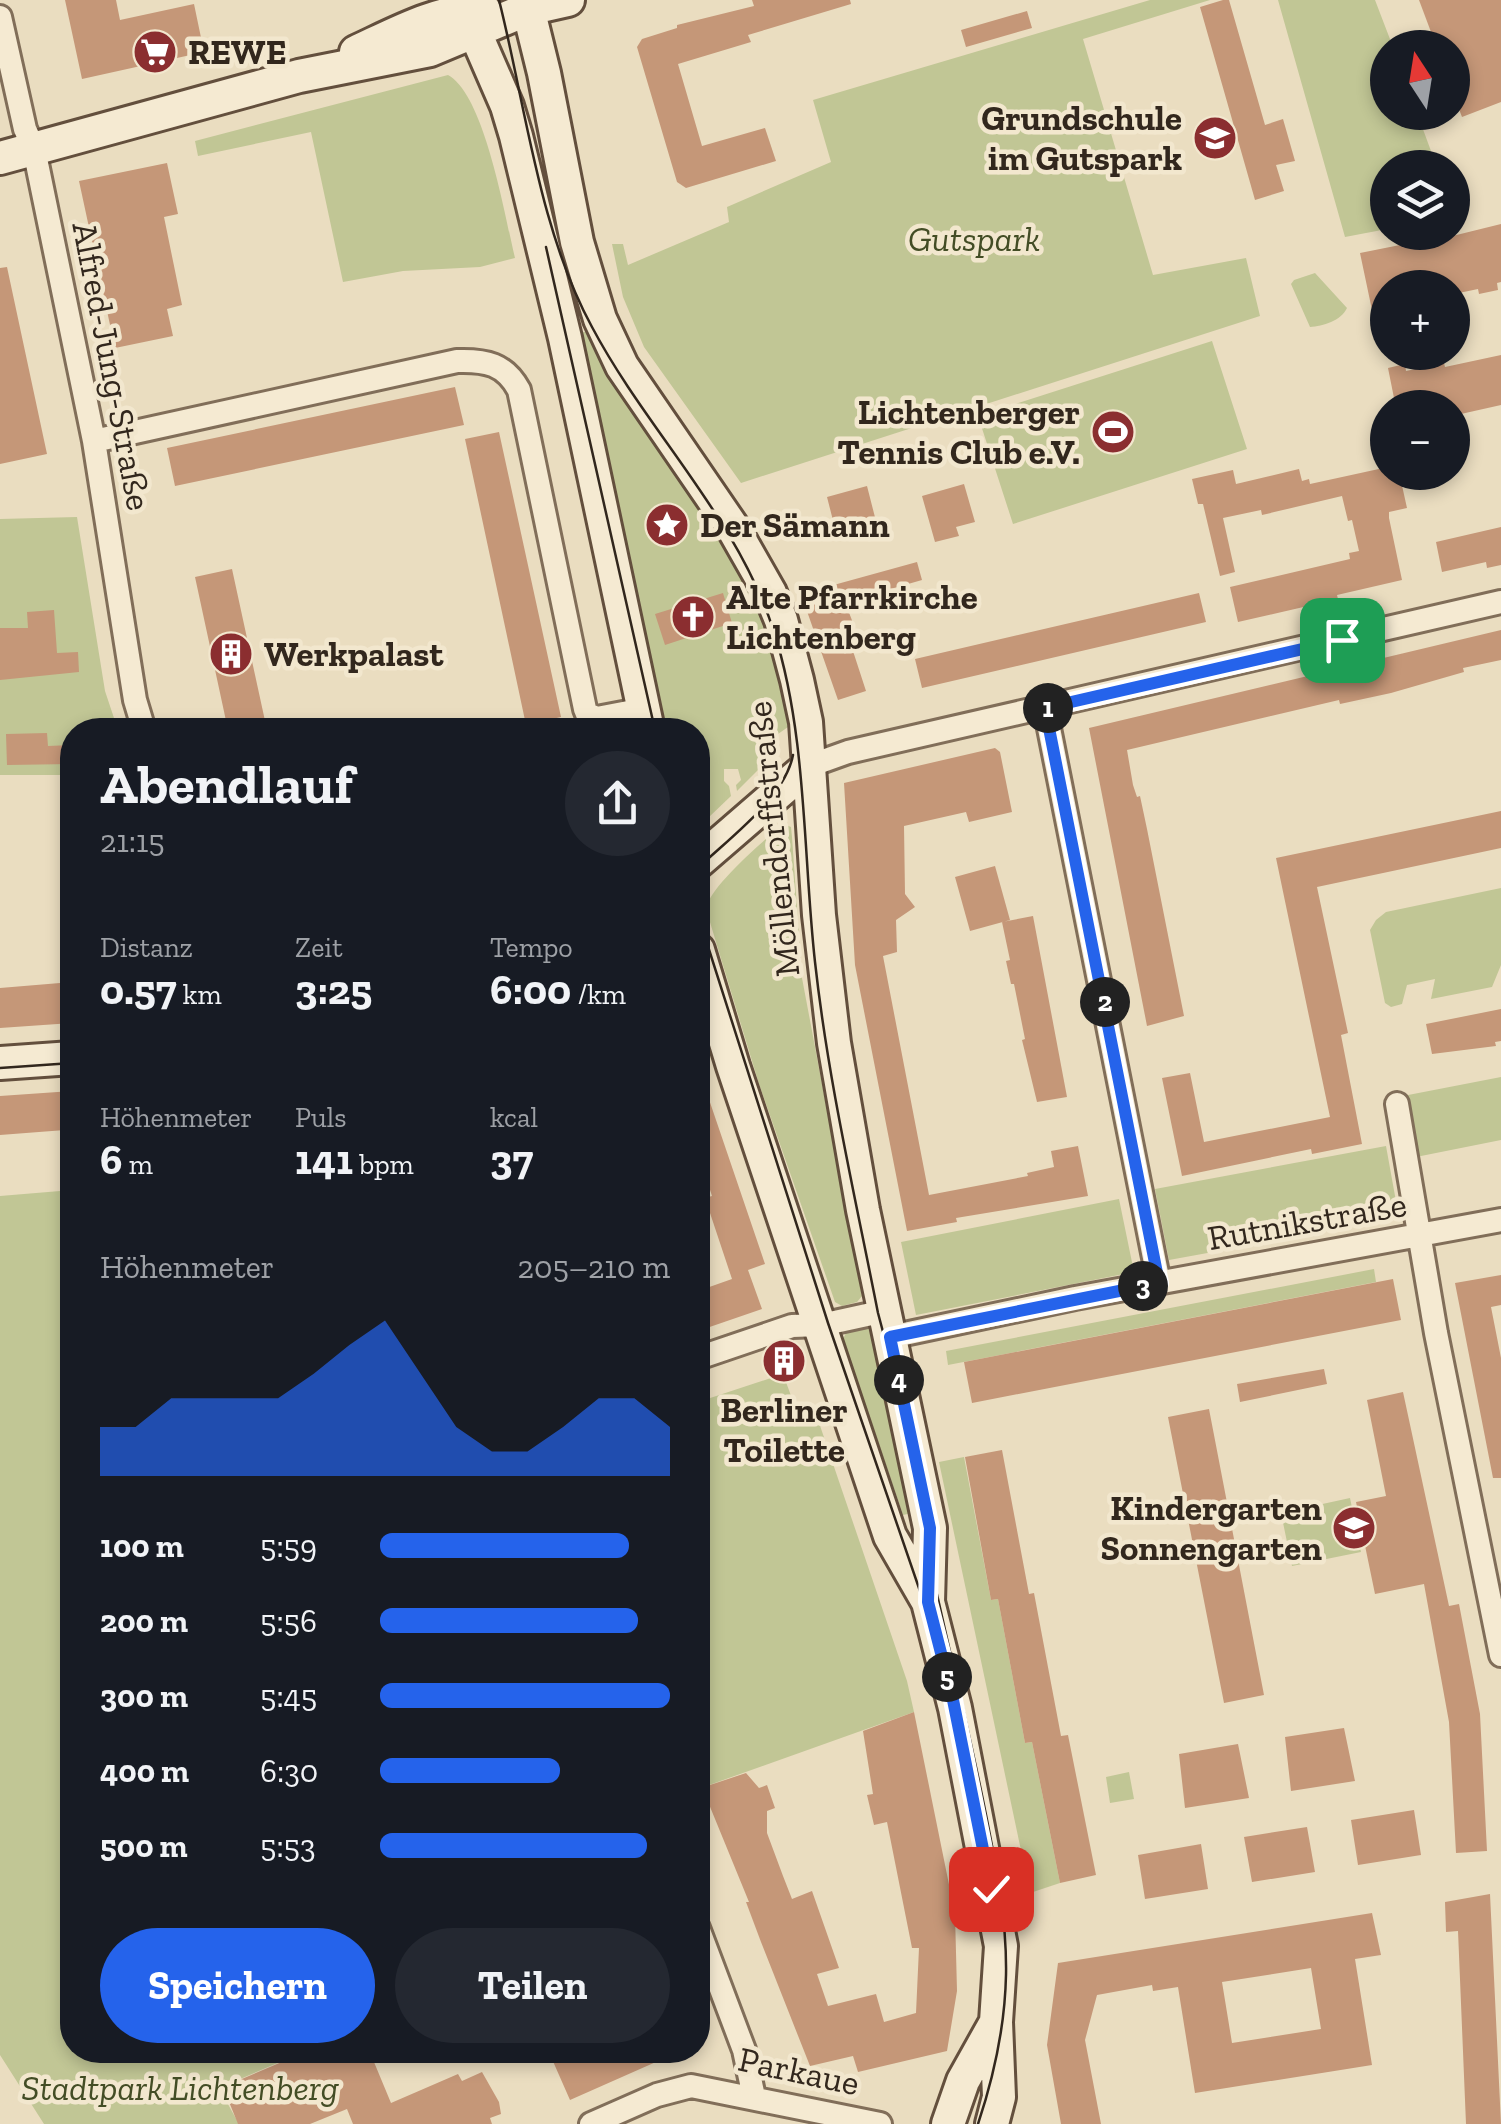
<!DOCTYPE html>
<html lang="de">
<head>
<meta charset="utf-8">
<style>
  :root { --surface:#171b24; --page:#242831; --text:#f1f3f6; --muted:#9ea1a6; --accent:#2563eb }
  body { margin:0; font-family:"Zilla Slab",serif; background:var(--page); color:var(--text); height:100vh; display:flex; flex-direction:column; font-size:38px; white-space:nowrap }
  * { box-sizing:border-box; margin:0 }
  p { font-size:32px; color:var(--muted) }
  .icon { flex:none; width:55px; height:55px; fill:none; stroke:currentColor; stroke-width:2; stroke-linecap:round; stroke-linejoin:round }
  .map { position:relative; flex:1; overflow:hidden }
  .sheet { position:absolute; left:60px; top:718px; width:650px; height:1345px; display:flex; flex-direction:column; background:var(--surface); border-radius:40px; box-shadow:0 5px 15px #0003 }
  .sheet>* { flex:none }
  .needle { width:65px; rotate:348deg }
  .fabs { position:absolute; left:1370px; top:30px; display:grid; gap:20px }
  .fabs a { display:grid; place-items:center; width:100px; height:100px; border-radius:50%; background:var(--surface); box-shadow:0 5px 15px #0003; font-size:50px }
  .pin { position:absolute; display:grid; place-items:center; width:85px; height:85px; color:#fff; margin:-42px; border-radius:20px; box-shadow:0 5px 15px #0006 }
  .km { position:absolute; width:50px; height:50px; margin:-25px; border-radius:50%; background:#222; color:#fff; font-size:28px; line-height:50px; text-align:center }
  .round { display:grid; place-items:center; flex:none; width:105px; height:105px; border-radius:52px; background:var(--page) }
  .head { display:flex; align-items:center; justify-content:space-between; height:170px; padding:0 40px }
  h1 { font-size:55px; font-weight:700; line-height:75px }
  .stats { display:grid; grid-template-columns:repeat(3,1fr); gap:15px; height:170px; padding:10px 40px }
  .stats div { display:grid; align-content:center }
  .stats b { font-size:42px; font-weight:700 }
  .stats small { font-size:28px; font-weight:400 }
  .stats p { font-size:28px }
  .chart { height:280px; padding:20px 40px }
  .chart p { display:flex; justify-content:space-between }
  .chart svg { width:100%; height:180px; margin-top:10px; fill:var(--accent); opacity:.7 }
  .primary-button { display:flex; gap:20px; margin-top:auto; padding:20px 40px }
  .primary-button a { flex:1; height:115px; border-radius:60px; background:var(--accent); color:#fff; font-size:40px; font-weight:700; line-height:115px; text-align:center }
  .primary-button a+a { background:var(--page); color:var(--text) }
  ul { padding:0 40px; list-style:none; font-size:32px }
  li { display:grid; grid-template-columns:160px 120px 1fr; align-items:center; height:75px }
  li i { height:25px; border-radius:12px; background:var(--accent) }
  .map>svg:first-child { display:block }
  .green { fill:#c1c695 }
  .building { fill:#c59778; fill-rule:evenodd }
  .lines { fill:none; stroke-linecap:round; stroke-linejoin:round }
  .street-casing { stroke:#816e59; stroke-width:28 }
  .secondary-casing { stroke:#634f3d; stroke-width:38 }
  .street { stroke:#f5ead2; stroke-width:22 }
  .secondary { stroke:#f5ead2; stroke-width:32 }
  .tram { stroke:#32271d; stroke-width:2.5 }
  .route-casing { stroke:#fff; stroke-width:20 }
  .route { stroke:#2563eb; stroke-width:12 }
  .labels { text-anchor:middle; stroke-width:9; stroke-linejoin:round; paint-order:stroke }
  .poi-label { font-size:35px; font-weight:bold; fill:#32271d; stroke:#f2e7ce; text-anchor:start }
  .park-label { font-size:35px; font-style:italic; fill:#434d25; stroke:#f2e7ce }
  .street-label { font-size:35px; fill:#32271d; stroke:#f2e7ce }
</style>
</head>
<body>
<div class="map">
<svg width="1501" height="2124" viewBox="0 0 1501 2124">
  <rect width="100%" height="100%" fill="#eaddc0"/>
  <!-- green -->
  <path class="green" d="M1150,0H1210L1083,39L1153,275L1246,258L1260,316L741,483L644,347L623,297L612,244H623L628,265L729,222L727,207L831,162L813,100Z
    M1278,0H1375L1393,47L1388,48V112L1417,113L1431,151L1403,160L1405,167L1388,168L1387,229L1345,237Z
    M448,75C485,95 505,217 515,258L480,267L403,271L343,282L311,132L198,156L195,141Z
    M1315,273L1347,308C1341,321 1323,326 1310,327L1291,284L1294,280Z
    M587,331L605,366L682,474L760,603L784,691L788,727L778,734L777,751L737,791L736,785L741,780L738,769H724V781L729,786L731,796L708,818L702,808H698V730H659L575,335Z
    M1212,341L1247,449L1013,524L978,416Z
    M77,517L105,691L118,730H72V775H0V519Z
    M784,824L791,827L792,837L802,978L862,1296L857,1302L842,1306L835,1302L759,1084L706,909C708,888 766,838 784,824Z
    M1501,888V965L1492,987L1431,999L1435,979L1407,985L1402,1004L1391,1007L1385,1003L1370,930L1376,920L1386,912Z
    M1501,1077V1140L1416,1157L1403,1096Z
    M1386,1146L1399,1218L1169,1260L1155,1189Z
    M72,1190V2050H308L219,2088L239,2124H44L0,2055V1196Z
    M1119,1199L1134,1272L916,1315L901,1242Z
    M1374,1269L1376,1282L948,1365L946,1351Z
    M867,1326L872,1328L912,1513L903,1515L843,1339L846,1333Z
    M783,1374L797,1412L814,1408L907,1681L914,1712L698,1789V1427L702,1425L698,1402Z
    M964,1457L991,1600L998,1599L1025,1743L1032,1742L1060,1883L1030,1893L939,1462Z
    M1350,1498L1361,1552L1292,1566L1281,1513Z
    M1129,1772L1134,1799L1110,1803L1106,1777Z"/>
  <!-- building -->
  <path class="building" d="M65,0H116L120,20L194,4L204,52L82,79Z
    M752,0H850L851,4L748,35L751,42L678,64L702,146L765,128L776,161L686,188L677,182L637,47L642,39L677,28V25L754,6Z
    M1223,0H1229L1265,125L1283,119L1295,161L1276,165L1284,191L1255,200L1200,7Z
    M1419,0H1501V102L1462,117L1452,91V48H1437Z
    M1027,11L1032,28L966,47L961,30Z
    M167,163L178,214L164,217L182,305L167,309L173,336L115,348L79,181Z
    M1501,224V282L1497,283L1498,290L1479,294L1478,289L1454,294L1453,288H1388V307L1372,310L1360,253L1415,242L1416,245Z
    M7,267L47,454L0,464V268Z
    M1501,355V405L1452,416V408H1396L1388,368L1405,364L1406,371L1444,363L1445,367Z
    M455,387L464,425L175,486L167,448Z
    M499,432L561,717L526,725L465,439Z
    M1388,467V472H1399L1407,508L1389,512V518L1402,580L1337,595L1338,599L1238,622L1230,587L1350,559L1349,553L1359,551L1352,520L1348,521L1342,496L1262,515L1261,510L1223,518L1235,572L1220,576L1203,504H1198L1192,479L1233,470L1236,484L1299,469L1302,481L1309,479L1310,484Z
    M964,484L975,522L956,527L959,536L935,542L922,496Z
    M867,486L878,529L838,540L827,497Z
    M1501,527V565L1487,568L1486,562L1442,572L1436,542Z
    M917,562L922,580L845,602L861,644L852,648L866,691L838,700L801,594Z
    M232,569L267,730H228L195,577Z
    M723,593L732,623L665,645L655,614Z
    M1199,593L1206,622L922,688L915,659Z
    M54,610L57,653L78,652L79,672L0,680V628H28L27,612Z
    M1501,630V660L1463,668L1464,672L1391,693L1340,704L1339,700L1127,750L1133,785L1137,797L1140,796L1147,829L1184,1016L1147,1026L1089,728Z
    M47,733L48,746L72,745V764L7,765L6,734Z
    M995,748L1000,752L1012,812L969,822L966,812L904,826L905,894L915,907L896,920L897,952L883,956L929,1195L1028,1176L1027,1173L1054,1167L1051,1151L1078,1146L1088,1196L956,1218L957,1222L907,1231L855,965L844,783Z
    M1501,811V848L1317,887L1348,1033L1341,1035L1362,1144L1312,1154L1311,1149L1182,1176L1162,1078L1190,1073L1204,1142L1330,1117L1276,858Z
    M995,866L1010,920L970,931L955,877Z
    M1033,916L1067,1097L1037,1102L1022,1040L1025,1039L1014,984H1011L1006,961L1010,960L1002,922Z
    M72,982V1023L0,1028V988Z
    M1501,1009V1041L1495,1042L1496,1046L1432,1054L1426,1024Z
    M700,1073L765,1264L748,1270L762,1309L698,1331V1291L732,1279L705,1198L712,1196L698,1153V1074Z
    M72,1091V1127H65V1130L0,1135V1096Z
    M1501,1275V1305L1491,1307L1501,1358V1478H1493L1455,1283Z
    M1393,1279L1401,1320L972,1403L964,1362Z
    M1324,1369L1327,1384L1240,1402L1237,1384Z
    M1403,1392L1449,1606L1459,1604L1480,1714L1487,1851L1456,1853L1449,1722L1424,1584L1375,1594L1356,1502L1386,1496L1367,1400Z
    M1209,1409L1264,1695L1224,1703L1168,1417Z
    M1002,1450L1029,1594L1034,1593L1061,1736L1068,1735L1096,1875L1060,1883L1032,1742L1025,1743L998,1599L991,1600L965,1457Z
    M914,1712L955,1914L957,1991L947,2051L858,2072L853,2056L810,2066L761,1942L746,1902H749L706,1797L709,1796L707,1786L746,1773L759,1788L767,1785L775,1808L767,1811V1833L783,1876L792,1899L812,1891L839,1968L817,1974L828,2006L876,1994L884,2022L916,2013L919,1948H912L887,1822L874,1825L867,1795L873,1794L863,1731Z
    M1344,1728L1355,1781L1291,1791L1285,1737Z
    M1238,1744L1249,1798L1185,1808L1179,1754Z
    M1414,1810L1421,1855L1358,1865L1351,1820Z
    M1307,1827L1315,1872L1252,1882L1244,1837Z
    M1201,1844L1208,1889L1145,1899L1138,1855Z
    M1490,1894L1501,2124H1466L1458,1931L1446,1932L1445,1902Z
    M1372,1913L1381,1955L1355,1959L1372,2065L1195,2093L1178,1987L1153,1991L1152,1985L1097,1995L1085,2040L1101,2124H1061L1047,2045L1058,1963ZM1311,1968L1321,2029L1232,2043L1222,1982Z
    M310,2050H369L391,2103L458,2074L462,2081L482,2072L499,2102L501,2114L490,2118L492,2124H353L347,2109L310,2124H238L223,2087Z
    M548,2050H683L570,2100Z"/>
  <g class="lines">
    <defs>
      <path id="street" d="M0,17L25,129L34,149L94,441L135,700L144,730
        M94,441L457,361C486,360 505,364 519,390L585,709L587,714L597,718L644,709
        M1045,708L1159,1283
        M809,766L848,752L1501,602
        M1397,1104L1436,1333L1501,1655
        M890,1337L1075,1298L1501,1220
        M698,1358L792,1326L821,1325L885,1311
        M698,1928L744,2050L754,2097
        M591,2124L657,2095L691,2086L880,2124"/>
      <path id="secondary" d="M461,0L507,106L516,136L565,338L648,730
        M526,0L544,73L577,242L600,319L622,366L733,528L770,593L781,620L797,680L806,722L819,915L834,1043L863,1210L930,1528L928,1602L955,1708L1001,1946L996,2022L999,2097L992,2124
        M356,52C397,33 437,10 484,10
        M0,158L299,76L430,50L528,9L568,0
        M698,862L809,766
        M698,950L733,1066L890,1536L928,1602
        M0,1063L72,1058
        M948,2124L963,2081L996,2022"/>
    </defs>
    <!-- street casing -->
    <use href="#street" class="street-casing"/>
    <!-- secondary casing -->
    <use href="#secondary" class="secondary-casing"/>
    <!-- street -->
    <use href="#street" class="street"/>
    <!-- secondary -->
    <use href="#secondary" class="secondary"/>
    <!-- tram -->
    <path class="tram" d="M499,0C526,107 539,230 592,327C647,431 738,518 774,632C807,734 803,855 815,962C828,1080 855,1196 878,1313C900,1393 911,1476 929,1558C947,1642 968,1725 985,1810C996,1865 1007,1919 1006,1975C1005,2026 994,2076 978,2124
      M546,247L655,730
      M698,868C728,839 785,798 793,755
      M698,915L828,1323L933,1629
      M0,1068L72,1063"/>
  </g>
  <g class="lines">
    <defs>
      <path id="route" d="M991,1889L953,1700L928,1602L930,1528L890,1337L1159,1283L1045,708L1342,640"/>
    </defs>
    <!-- route casing -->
    <use href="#route" class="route-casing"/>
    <!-- route -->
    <use href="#route" class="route"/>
  </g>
  <!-- icons -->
  <defs>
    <symbol id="supermarket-disc" viewBox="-11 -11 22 22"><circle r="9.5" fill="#8b2e30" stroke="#f2e7ce"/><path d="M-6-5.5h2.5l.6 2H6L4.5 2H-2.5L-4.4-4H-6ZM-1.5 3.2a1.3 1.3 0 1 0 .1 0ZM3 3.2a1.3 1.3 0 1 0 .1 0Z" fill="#fff"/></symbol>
    <symbol id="school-disc" viewBox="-11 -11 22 22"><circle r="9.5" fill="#8b2e30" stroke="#f2e7ce"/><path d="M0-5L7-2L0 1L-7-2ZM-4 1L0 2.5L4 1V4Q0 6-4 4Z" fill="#fff"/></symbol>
    <symbol id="stadium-disc" viewBox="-11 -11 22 22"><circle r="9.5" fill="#8b2e30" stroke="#f2e7ce"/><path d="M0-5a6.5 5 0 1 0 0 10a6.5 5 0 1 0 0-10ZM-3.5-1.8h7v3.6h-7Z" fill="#fff"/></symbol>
    <symbol id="sight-disc" viewBox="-11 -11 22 22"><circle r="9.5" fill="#8b2e30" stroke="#f2e7ce"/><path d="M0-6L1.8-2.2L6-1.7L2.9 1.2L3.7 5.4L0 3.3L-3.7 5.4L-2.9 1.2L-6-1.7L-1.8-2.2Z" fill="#fff"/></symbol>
    <symbol id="church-disc" viewBox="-11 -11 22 22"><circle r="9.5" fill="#8b2e30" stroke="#f2e7ce"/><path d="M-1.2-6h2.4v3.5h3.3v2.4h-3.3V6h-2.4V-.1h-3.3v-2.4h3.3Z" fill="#fff"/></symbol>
    <symbol id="building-disc" viewBox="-11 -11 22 22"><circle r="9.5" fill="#8b2e30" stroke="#f2e7ce"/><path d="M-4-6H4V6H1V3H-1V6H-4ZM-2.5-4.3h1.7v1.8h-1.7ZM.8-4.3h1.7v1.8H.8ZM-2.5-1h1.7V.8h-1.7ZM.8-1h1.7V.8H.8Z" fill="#fff"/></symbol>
  </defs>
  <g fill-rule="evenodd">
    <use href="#supermarket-disc" x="130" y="27" width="50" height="50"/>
    <use href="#school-disc" x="1190" y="113" width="50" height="50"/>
    <use href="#stadium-disc" x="1088" y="407" width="50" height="50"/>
    <use href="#sight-disc" x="642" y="500" width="50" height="50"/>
    <use href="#church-disc" x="668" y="592" width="50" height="50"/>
    <use href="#building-disc" x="206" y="629" width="50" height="50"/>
    <use href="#building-disc" x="759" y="1336" width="50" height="50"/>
    <use href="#school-disc" x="1329" y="1503" width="50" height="50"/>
  </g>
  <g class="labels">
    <!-- poi labels -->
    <g class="poi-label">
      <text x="188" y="64">REWE</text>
      <text x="1182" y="130" text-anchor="end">Grundschule<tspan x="1182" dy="40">im Gutspark</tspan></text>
      <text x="1080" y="424" text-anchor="end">Lichtenberger<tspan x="1080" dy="40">Tennis Club e.V.</tspan></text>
      <text x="700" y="537">Der Sämann</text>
      <text x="726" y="609">Alte Pfarrkirche<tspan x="726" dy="40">Lichtenberg</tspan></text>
      <text x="264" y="666">Werkpalast</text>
      <text x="784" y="1422" text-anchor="middle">Berliner<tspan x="784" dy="40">Toilette</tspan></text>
      <text x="1322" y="1520" text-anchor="end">Kindergarten<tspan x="1322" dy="40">Sonnengarten</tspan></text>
    </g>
    <!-- park labels -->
    <g class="park-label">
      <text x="974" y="251">Gutspark</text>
      <text x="180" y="2100">Stadtpark Lichtenberg</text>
    </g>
    <!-- street labels -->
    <g class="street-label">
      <text transform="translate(112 366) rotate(79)" y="12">Alfred-Jung-Straße</text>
      <text transform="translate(773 839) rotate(-96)" y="12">Möllendorffstraße</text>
      <text transform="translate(1307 1221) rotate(-10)" y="12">Rutnikstraße</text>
      <text transform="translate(799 2071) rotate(12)" y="12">Parkaue</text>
    </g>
  </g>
</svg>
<div class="fabs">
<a><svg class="needle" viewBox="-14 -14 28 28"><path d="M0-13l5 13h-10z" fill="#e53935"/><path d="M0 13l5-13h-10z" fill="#9ea1a6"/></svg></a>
<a><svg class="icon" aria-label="layers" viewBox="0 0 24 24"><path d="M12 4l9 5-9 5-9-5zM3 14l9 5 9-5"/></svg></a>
<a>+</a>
<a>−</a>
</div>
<div class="pin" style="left:1342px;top:640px;background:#1e9e55"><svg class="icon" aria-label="arrive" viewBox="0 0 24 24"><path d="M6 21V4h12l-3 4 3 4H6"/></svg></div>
<div class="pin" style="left:991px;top:1889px;background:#d93025"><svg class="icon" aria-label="check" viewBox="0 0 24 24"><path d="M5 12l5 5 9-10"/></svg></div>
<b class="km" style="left:1048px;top:708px">1</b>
<b class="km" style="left:1105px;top:1002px">2</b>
<b class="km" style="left:1143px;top:1286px">3</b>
<b class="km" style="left:899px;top:1380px">4</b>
<b class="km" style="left:947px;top:1677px">5</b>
<section class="sheet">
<div class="head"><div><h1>Abendlauf</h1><p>21:15</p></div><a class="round"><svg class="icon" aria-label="share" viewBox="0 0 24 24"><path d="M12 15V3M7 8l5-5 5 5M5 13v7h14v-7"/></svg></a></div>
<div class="stats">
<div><p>Distanz</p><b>0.57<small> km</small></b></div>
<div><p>Zeit</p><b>3:25</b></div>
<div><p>Tempo</p><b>6:00<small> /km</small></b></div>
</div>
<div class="stats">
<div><p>Höhenmeter</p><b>6<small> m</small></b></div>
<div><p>Puls</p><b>141<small> bpm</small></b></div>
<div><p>kcal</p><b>37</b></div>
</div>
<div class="chart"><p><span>Höhenmeter</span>205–210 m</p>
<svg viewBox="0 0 160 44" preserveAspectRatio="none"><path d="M0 44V32L10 32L20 25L30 25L40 25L50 25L60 19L70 12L80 6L90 19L100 32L110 38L120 38L130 32L140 25L150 25L160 32V44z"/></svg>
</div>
<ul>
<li><b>100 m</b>5:59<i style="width:86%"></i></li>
<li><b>200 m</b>5:56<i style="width:89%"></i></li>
<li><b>300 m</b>5:45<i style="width:100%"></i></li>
<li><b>400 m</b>6:30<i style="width:62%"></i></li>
<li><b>500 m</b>5:53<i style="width:92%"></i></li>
</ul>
<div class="primary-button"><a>Speichern</a><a>Teilen</a></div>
</section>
</div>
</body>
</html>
